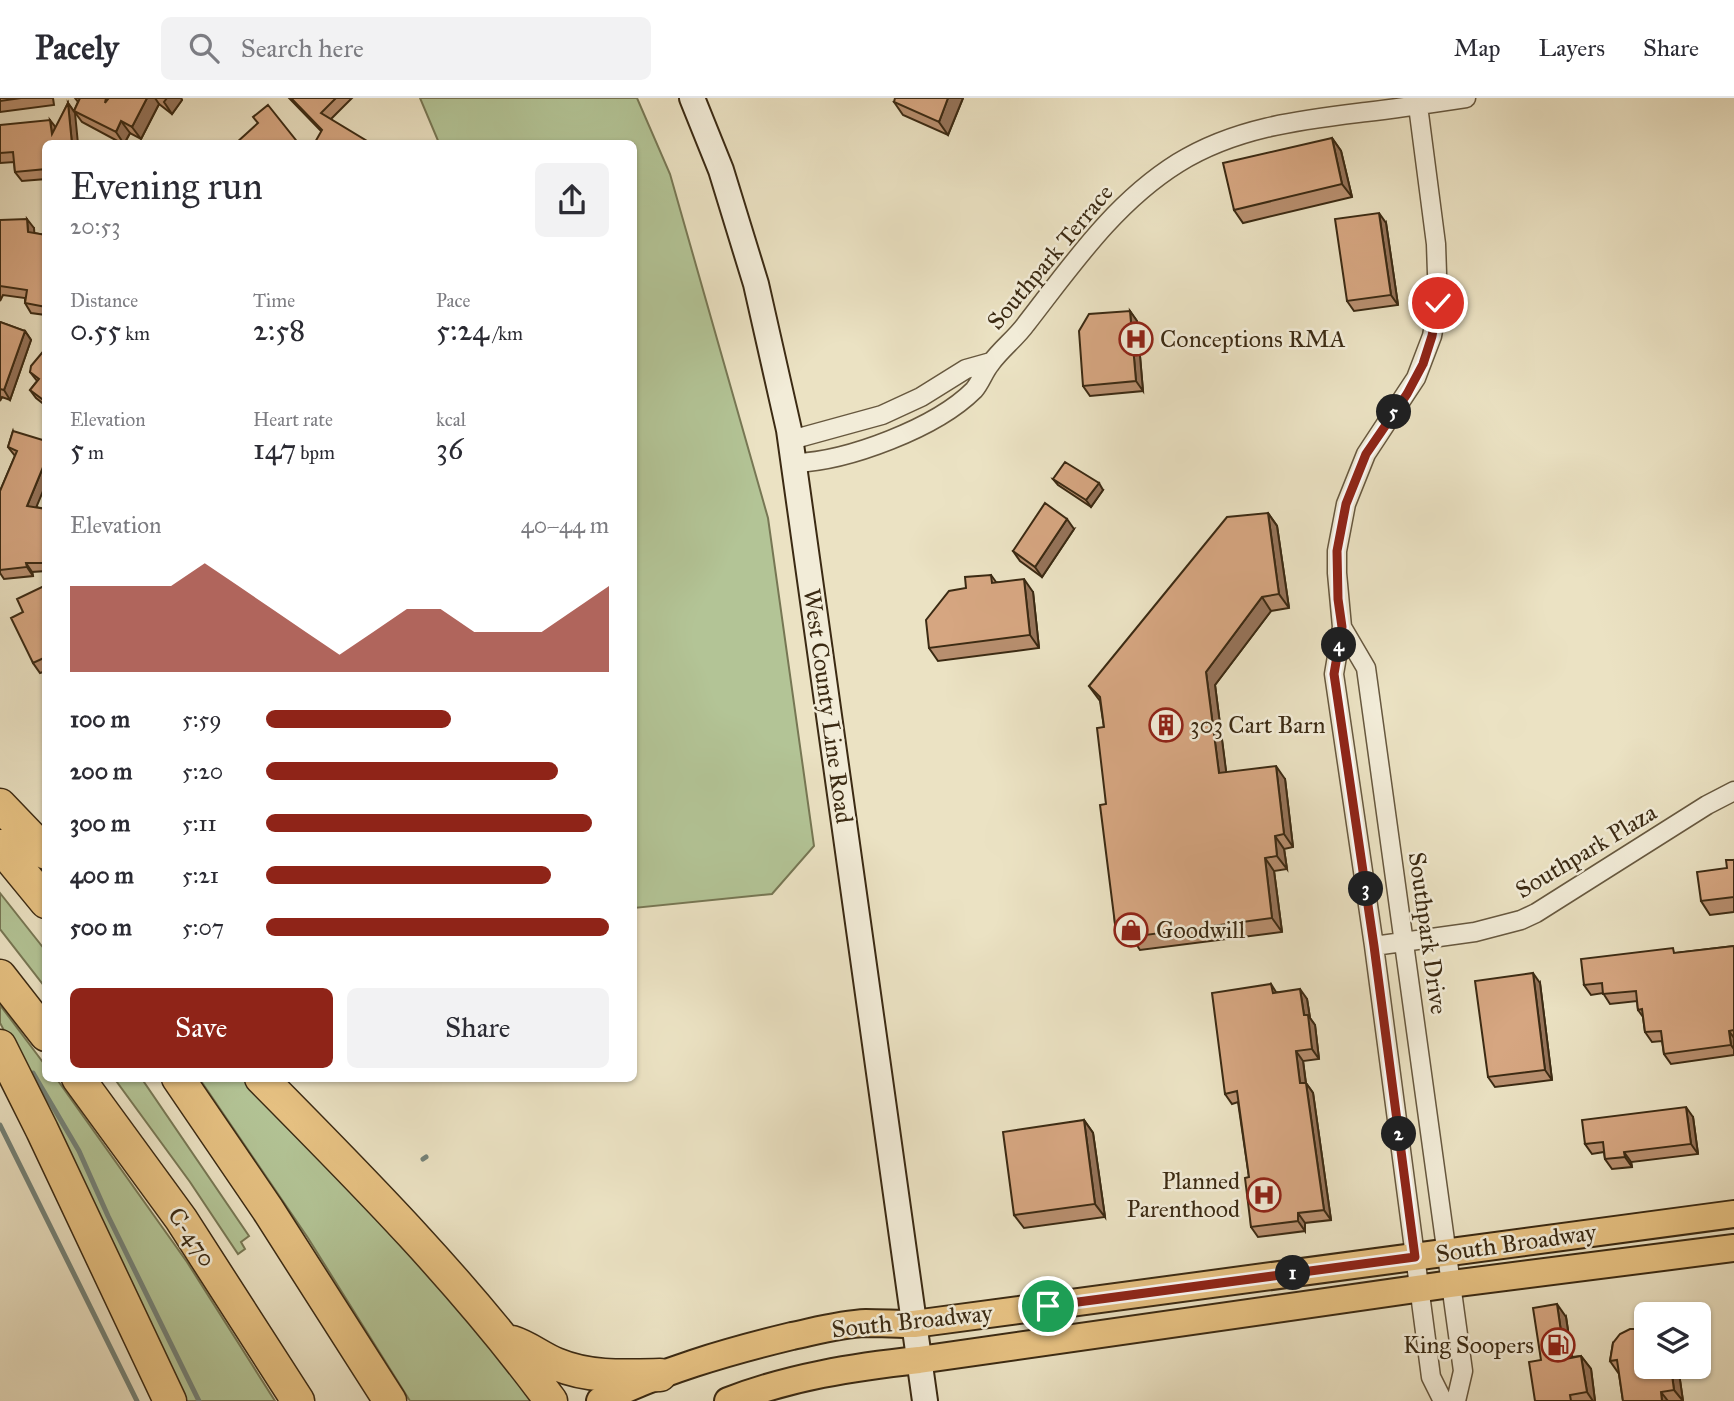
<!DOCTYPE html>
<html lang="en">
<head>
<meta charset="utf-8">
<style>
  :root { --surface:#fff; --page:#f2f2f3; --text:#2b2b33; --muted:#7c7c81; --line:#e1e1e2; --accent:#8f2418 }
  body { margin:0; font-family:"IM FELL Great Primer",serif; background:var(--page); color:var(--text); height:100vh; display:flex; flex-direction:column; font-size:26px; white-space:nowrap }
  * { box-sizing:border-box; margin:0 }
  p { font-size:23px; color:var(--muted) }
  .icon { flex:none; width:38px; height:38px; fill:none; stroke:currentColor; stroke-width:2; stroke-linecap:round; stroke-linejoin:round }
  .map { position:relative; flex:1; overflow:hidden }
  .sheet { position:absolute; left:42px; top:42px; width:595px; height:942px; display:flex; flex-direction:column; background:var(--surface); border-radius:10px; box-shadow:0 2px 5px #0004 }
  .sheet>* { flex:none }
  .tools { position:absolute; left:1634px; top:1204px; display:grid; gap:14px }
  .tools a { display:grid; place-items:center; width:77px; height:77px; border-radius:10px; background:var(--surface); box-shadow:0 2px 5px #0004; font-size:35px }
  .pin { position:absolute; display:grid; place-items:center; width:60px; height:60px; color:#fff; margin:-30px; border:4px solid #fff; border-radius:50%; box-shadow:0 2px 7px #0007 }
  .km { position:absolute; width:35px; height:35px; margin:-18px; border-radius:50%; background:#222; color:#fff; font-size:19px; line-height:35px; text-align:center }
  .round { display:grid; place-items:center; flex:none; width:74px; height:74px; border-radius:10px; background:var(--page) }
  .overview { display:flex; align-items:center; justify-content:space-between; height:119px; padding:0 28px }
  h1 { font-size:38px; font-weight:600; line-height:52px }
  .metrics { display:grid; grid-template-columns:repeat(3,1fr); gap:10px; height:119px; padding:7px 28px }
  .metrics div { display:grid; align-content:center }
  .metrics b { font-size:30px; font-weight:600 }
  .metrics small { font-size:19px; font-weight:400 }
  .metrics p { font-size:19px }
  .chart { height:196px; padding:14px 28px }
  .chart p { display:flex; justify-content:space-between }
  .chart svg { width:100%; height:126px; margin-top:7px; fill:var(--accent); opacity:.7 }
  .cta { display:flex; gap:14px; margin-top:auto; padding:14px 28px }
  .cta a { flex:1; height:80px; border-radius:10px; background:var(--accent); color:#fff; font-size:28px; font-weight:600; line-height:80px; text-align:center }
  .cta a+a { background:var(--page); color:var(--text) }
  ul { padding:0 28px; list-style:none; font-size:23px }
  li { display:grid; grid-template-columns:112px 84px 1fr; align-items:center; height:52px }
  li i { height:18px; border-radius:9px; background:var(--accent) }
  header { display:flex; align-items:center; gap:42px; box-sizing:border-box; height:98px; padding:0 35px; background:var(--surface); border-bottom:2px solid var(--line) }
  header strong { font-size:33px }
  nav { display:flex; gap:38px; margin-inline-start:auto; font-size:24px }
  .search { width:490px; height:63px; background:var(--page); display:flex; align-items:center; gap:18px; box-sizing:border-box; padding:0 24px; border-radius:10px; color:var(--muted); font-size:26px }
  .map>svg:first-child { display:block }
  .green { fill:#b3c496; stroke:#777754; stroke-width:2 }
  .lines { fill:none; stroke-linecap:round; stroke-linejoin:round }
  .stream { stroke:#748278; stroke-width:5 }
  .street-casing { stroke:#67583f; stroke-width:21 }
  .secondary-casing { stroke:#3b2a13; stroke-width:28 }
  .primary-casing { stroke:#3b2a13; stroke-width:30 }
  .highway-casing { stroke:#3b2a13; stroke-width:35 }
  .street { stroke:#f2ecd8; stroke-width:18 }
  .secondary { stroke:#f2ecd8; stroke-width:24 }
  .primary { stroke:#e6c182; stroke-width:26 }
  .highway { stroke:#e6c182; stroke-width:32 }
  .wall { fill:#b88f6f; stroke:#3b2a13; stroke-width:2 }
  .shaded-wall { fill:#96745a; stroke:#3b2a13; stroke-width:2 }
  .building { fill:#d6a681; stroke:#3b2a13; stroke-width:2 }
  .route-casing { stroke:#fff; stroke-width:14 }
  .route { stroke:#8f2418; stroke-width:9 }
  .labels { text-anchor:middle; stroke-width:5; stroke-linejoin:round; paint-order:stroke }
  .street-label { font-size:24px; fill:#3b2a13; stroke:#f2ecd8 }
  .poi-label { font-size:24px; fill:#3b2a13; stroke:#f2ecd8; text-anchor:start }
</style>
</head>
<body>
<header>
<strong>Pacely</strong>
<div class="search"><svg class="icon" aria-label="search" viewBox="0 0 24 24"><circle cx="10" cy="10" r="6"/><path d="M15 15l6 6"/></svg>Search here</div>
<nav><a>Map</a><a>Layers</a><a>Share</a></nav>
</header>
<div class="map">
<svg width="1734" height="1303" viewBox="0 0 1734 1303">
  <rect width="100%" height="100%" fill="#ebe2c3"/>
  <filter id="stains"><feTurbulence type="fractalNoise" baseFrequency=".00286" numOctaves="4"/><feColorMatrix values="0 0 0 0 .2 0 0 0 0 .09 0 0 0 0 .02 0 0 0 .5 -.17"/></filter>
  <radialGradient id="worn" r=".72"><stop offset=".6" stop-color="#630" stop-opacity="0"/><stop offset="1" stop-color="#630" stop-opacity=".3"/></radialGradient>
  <!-- green -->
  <path class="green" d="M420,0H637L670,76L768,420L814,748L772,796L634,810V46L439,45Z
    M0,795L45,852V889L0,831Z
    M0,907L45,967L46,980H56L187,1164L275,1303H185L31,983L0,925Z
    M114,980H142L144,984L249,1138L241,1144L245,1151L238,1156L190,1084Z
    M199,980H244L420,1163L534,1303H410L308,1140Z"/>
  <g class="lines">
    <!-- stream -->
    <path class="stream" d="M33,975L79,1053L108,1118L199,1303
      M0,1027L137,1303
      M423,1061L426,1059"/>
    <defs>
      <path id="street" d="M1417,0L1436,146L1438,205L1432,238L1416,280L1366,356L1346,406L1337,453V475L1342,529L1334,576L1374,848L1431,1279L1443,1303
        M791,342L882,317L921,299L966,271L991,264
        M795,365C848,363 936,330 974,292C981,284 984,273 991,265C1001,251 1016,240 1026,226C1072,167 1114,105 1178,65C1236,29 1301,22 1366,14C1400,10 1433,5 1466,0
        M1342,529L1366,570L1463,1273L1456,1303
        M1374,848L1475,834L1521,822L1536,815L1707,707L1734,693"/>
      <path id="secondary" d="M692,0L721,72L756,186L789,332L925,1303"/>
      <path id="primary" d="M600,1303C661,1273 726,1254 792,1238C816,1233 841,1226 866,1225C882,1225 898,1226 914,1226L1734,1116
        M728,1303C790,1279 853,1269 919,1262L1451,1186L1734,1150"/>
      <path id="highway" d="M0,707L46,755
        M0,748L46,804
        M0,878L46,937
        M0,948L42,1032L170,1303
        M78,980L181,1121L298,1303
        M178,980L268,1112L390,1303
        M261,980C363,1083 465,1186 551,1303
        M512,1244C528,1249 541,1260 556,1266C589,1280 625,1278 660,1277"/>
    </defs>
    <!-- street casing -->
    <use href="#street" class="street-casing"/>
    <!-- secondary casing -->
    <use href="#secondary" class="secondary-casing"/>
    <!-- primary casing -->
    <use href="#primary" class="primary-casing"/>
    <!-- highway casing -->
    <use href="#highway" class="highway-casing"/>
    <!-- street -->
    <use href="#street" class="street"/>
    <!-- secondary -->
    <use href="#secondary" class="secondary"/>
    <!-- primary -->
    <use href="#primary" class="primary"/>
    <!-- highway -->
    <use href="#highway" class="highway"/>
  </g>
  <!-- wall -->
  <path class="wall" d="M0,0H53L54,7L0,14Z
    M75,0H181L182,2L172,16L159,6L141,41L130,35L124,46H123L82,24L74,13L78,4Z
    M289,0H352L331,21L321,33Z
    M963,0L948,37L903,17L894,4Z
    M68,5L75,15L46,46V81L22,83L15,74L14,64L0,65V27L56,30Z
    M1332,40L1341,53L1352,99L1243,125L1234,112Z
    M0,122L34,130V135L46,137V217L31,215L25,205V200L3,197L0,203Z
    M1386,125L1398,207L1354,213L1347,203Z
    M1130,213L1137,223L1143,293L1090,298L1083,288Z
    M0,224L25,233L31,242L10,302L2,299L0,303Z
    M46,250V308L36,300L30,292L37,283L30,274Z
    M13,333L36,409L46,411V473L32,474L33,478L4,481L0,475V393L15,358L8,349Z
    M1053,381L1103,392L1091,409L1058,387Z
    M1268,415L1277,428L1289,510L1271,513L1215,587L1226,674L1285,681L1293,749L1284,751L1287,771L1274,773L1282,834L1140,852L1131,838L1124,839L1115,826L1106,706L1104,629L1100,603L1089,588Z
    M1074,431L1042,479L1020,463L1013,453Z
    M991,477L996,484L1033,494L1039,550L938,563L929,550L966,490Z
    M46,490V573L40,575L33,565L23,514Z
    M1734,762V814L1710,817L1701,803Z
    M1734,848V957L1671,966L1664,956L1662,943L1652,944L1645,934L1643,919L1638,912L1637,903L1610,906L1603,895L1591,897L1584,887L1676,855Z
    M1540,885L1552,982L1495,989L1488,979Z
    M1271,886L1276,894L1307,901L1310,920L1315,927L1319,961L1303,963L1306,985L1313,995L1331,1122L1305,1125V1133L1258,1139L1251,1129L1249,1079L1238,1004L1232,1006L1225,996Z
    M1693,1019L1698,1056L1631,1064L1632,1069L1612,1071L1605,1061L1604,1054L1592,1056L1585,1046Z
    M1084,1022L1093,1035L1105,1119L1024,1130L1014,1117Z
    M1566,1219L1572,1259L1581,1258L1591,1271L1595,1303H1535L1541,1262Z
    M1613,1245L1647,1269H1675L1679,1275L1683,1303H1623L1619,1276L1610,1263Z"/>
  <!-- shaded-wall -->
  <path class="shaded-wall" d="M147,0H155L159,6L141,41L132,29Z
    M167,0H181L182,2L172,16L164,4Z
    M948,0H963L948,37L939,24Z
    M68,5L75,15L78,46H72Z
    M50,22L57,31L52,36Z
    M121,23L130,35L124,46L116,34Z
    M1332,40L1341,53L1352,99L1342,86Z
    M1379,115L1386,125L1398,207L1391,197Z
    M27,121L34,130L35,144L28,134Z
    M1130,213L1137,223L1143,293L1136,283Z
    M25,233L31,242L10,302L4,292Z
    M46,362V386L33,417L27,408Z
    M1099,385L1103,392L1091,409L1086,402Z
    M1268,415L1277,428L1289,510L1279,496Z
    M1067,421L1074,431L1042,479L1035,469Z
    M26,465L32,474L33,478L27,469Z
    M1024,481L1033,494L1039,550L1030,537Z
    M1262,499L1271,513L1215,587L1228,688L1219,675L1206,574Z
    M1276,668L1285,681L1293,749L1284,736Z
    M1275,738L1284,751L1287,771L1277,758Z
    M1265,760L1274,773L1282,834L1272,820Z
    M1533,875L1540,885L1552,982L1545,972Z
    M1300,891L1307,901L1310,920L1315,927L1319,961L1312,951L1304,917Z
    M1729,933L1734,940V951L1731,947Z
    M1296,953L1303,963L1307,995L1300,985Z
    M1306,985L1313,995L1331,1122L1324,1112Z
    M1686,1009L1693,1019L1698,1056L1691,1046Z
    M1084,1022L1093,1035L1105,1119L1095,1106Z
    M1624,1054L1631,1064L1632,1069L1625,1059Z
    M1298,1115L1305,1125V1133L1298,1123Z
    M1557,1206L1566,1219L1574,1274L1565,1261Z
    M1581,1258L1591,1271L1595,1303H1593L1587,1294Z
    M1671,1269H1675L1679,1275L1683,1303L1674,1292Z
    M1661,1294L1668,1303H1662Z"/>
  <!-- building -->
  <path class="building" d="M0,0H21L0,3Z
    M80,0H106L105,5L109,0H147L132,29L121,23L116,34L74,13Z
    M291,0H336L321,15L372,46H314L322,32Z
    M895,0H948L939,24L894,4Z
    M68,5L72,46H46V71L15,74L13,54L0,55V27L50,22L52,36Z
    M268,7L299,46H235L258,25L253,19Z
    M1332,40L1342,86L1234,112L1223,65Z
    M1379,115L1391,197L1347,203L1335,121Z
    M27,121L28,134L46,137V209L25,205L27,192L0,188V122Z
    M1130,213L1136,283L1083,288L1079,233L1089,216Z
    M0,224L25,233L4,292L0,291Z
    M46,250V304L30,292L39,281L30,274L31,268Z
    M13,333L46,343V362L27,408L46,411V465H26L27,469L0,472V393L17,353L8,349Z
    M1065,364L1099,385L1086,402L1053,381Z
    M1045,405L1067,421L1035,469L1013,453Z
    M1268,415L1279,496L1262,499L1206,574L1219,675L1276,668L1284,736L1275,738L1277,758L1265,760L1272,820L1131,839L1129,825L1115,826L1100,707L1106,706L1097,630L1104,629L1100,599L1089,588L1227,419Z
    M991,477L992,485L1024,481L1030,537L929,550L926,522L949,493L966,490L965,479Z
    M44,488L46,491V559L33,565L11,520L23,514L17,501Z
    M1726,762H1734V799L1701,803L1697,774L1727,770Z
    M1734,848V932L1729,933L1731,947L1664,956L1661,933L1645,934L1642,911L1638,912L1636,893L1603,896L1602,885L1584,887L1581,861L1673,850L1674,855Z
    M1533,875L1545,972L1488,979L1475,883Z
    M1271,886L1273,895L1300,891L1304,917H1308L1312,951L1296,953L1300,985H1306L1324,1112L1298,1115V1123L1251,1129L1245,1080L1249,1079L1237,993L1225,996L1212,895Z
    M1686,1009L1691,1046L1624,1054L1625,1059L1605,1061L1603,1044L1585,1046L1582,1022Z
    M1084,1022L1095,1106L1014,1117L1003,1034Z
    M1557,1206L1565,1261L1581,1258L1587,1294L1570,1297L1571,1303H1535L1529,1264L1541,1262L1533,1210Z
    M1630,1231H1647V1269H1671L1674,1292L1661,1294L1662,1303H1623L1617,1262L1610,1263L1613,1245L1620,1236Z"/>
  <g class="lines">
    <defs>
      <path id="route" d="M1048,1208L1415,1159L1374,848L1334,576L1342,529L1338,501L1337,453L1346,406L1366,356L1407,296L1423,266L1432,238L1438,205"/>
    </defs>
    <!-- route casing -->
    <use href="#route" class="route-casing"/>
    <!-- route -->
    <use href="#route" class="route"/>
  </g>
  <!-- icons -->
  <defs>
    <symbol id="hospital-ring" viewBox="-11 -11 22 22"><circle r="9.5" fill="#f2ecd8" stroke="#8f2418" stroke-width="1.5"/><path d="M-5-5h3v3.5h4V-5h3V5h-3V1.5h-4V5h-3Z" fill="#8f2418"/></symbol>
    <symbol id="building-ring" viewBox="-11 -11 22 22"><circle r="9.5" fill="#f2ecd8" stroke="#8f2418" stroke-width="1.5"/><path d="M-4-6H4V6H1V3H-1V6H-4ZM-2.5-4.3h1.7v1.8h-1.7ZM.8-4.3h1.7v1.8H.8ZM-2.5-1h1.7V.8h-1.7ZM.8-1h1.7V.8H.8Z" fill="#8f2418"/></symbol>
    <symbol id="shop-ring" viewBox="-11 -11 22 22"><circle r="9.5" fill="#f2ecd8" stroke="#8f2418" stroke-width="1.5"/><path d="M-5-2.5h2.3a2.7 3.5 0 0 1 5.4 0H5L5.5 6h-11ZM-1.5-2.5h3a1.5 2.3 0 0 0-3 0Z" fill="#8f2418"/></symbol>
    <symbol id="fuel-ring" viewBox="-11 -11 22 22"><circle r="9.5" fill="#f2ecd8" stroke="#8f2418" stroke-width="1.5"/><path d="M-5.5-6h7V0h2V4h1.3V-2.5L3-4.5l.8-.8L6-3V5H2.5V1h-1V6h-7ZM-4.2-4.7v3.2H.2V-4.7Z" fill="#8f2418"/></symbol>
  </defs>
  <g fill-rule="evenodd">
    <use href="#hospital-ring" x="1117" y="222" width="38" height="38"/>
    <use href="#building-ring" x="1147" y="608" width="38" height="38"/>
    <use href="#shop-ring" x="1112" y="813" width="38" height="38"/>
    <use href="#hospital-ring" x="1245" y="1078" width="38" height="38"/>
    <use href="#fuel-ring" x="1539" y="1228" width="38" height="38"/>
  </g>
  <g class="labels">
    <!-- street labels -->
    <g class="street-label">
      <text transform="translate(1050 159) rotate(-50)" y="8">Southpark Terrace</text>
      <text transform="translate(828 608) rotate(82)" y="8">West County Line Road</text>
      <text transform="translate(1586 753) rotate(-31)" y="8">Southpark Plaza</text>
      <text transform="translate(1428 835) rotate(82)" y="8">Southpark Drive</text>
      <text transform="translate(192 1139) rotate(56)" y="8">C-470</text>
      <text transform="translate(1516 1145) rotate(-8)" y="8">South Broadway</text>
      <text transform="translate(912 1223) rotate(-6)" y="8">South Broadway</text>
    </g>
    <!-- poi labels -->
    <g class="poi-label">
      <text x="1160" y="249">Conceptions RMA</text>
      <text x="1190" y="635">303 Cart Barn</text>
      <text x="1156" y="840">Goodwill</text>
      <text x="1240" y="1091" text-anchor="end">Planned<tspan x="1240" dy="28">Parenthood</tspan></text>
      <text x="1534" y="1255" text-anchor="end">King Soopers</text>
    </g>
  </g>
  <rect width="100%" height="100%" filter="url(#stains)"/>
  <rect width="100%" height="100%" fill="url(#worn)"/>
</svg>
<div class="tools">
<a><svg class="icon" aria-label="layers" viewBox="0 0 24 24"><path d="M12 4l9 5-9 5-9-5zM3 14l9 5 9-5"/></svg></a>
</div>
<div class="pin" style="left:1048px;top:1208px;background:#1e9e55"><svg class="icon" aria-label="arrive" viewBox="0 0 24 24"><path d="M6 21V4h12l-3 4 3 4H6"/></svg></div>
<div class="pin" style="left:1438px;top:205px;background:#d93025"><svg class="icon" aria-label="check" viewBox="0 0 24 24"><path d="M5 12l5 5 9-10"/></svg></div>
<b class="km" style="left:1293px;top:1175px">1</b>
<b class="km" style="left:1399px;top:1036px">2</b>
<b class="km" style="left:1366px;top:791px">3</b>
<b class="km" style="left:1339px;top:547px">4</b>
<b class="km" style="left:1394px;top:314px">5</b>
<section class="sheet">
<div class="overview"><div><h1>Evening run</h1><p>20:53</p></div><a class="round"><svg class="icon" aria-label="share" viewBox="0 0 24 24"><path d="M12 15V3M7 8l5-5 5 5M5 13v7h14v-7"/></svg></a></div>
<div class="metrics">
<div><p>Distance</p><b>0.55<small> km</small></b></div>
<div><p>Time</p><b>2:58</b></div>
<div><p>Pace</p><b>5:24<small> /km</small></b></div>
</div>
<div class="metrics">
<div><p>Elevation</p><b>5<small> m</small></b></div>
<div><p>Heart rate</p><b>147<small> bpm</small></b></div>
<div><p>kcal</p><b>36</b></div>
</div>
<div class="chart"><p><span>Elevation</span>40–44 m</p>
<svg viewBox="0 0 160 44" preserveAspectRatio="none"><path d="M0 44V14L10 14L20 14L30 14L40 6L50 14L60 22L70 30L80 38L90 30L100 22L110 22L120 30L130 30L140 30L150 22L160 14V44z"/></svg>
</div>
<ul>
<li><b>100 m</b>5:59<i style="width:54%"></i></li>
<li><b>200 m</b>5:20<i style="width:85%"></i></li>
<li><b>300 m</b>5:11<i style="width:95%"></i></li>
<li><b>400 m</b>5:21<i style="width:83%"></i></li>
<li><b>500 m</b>5:07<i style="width:100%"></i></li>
</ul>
<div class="cta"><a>Save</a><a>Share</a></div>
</section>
</div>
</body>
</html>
